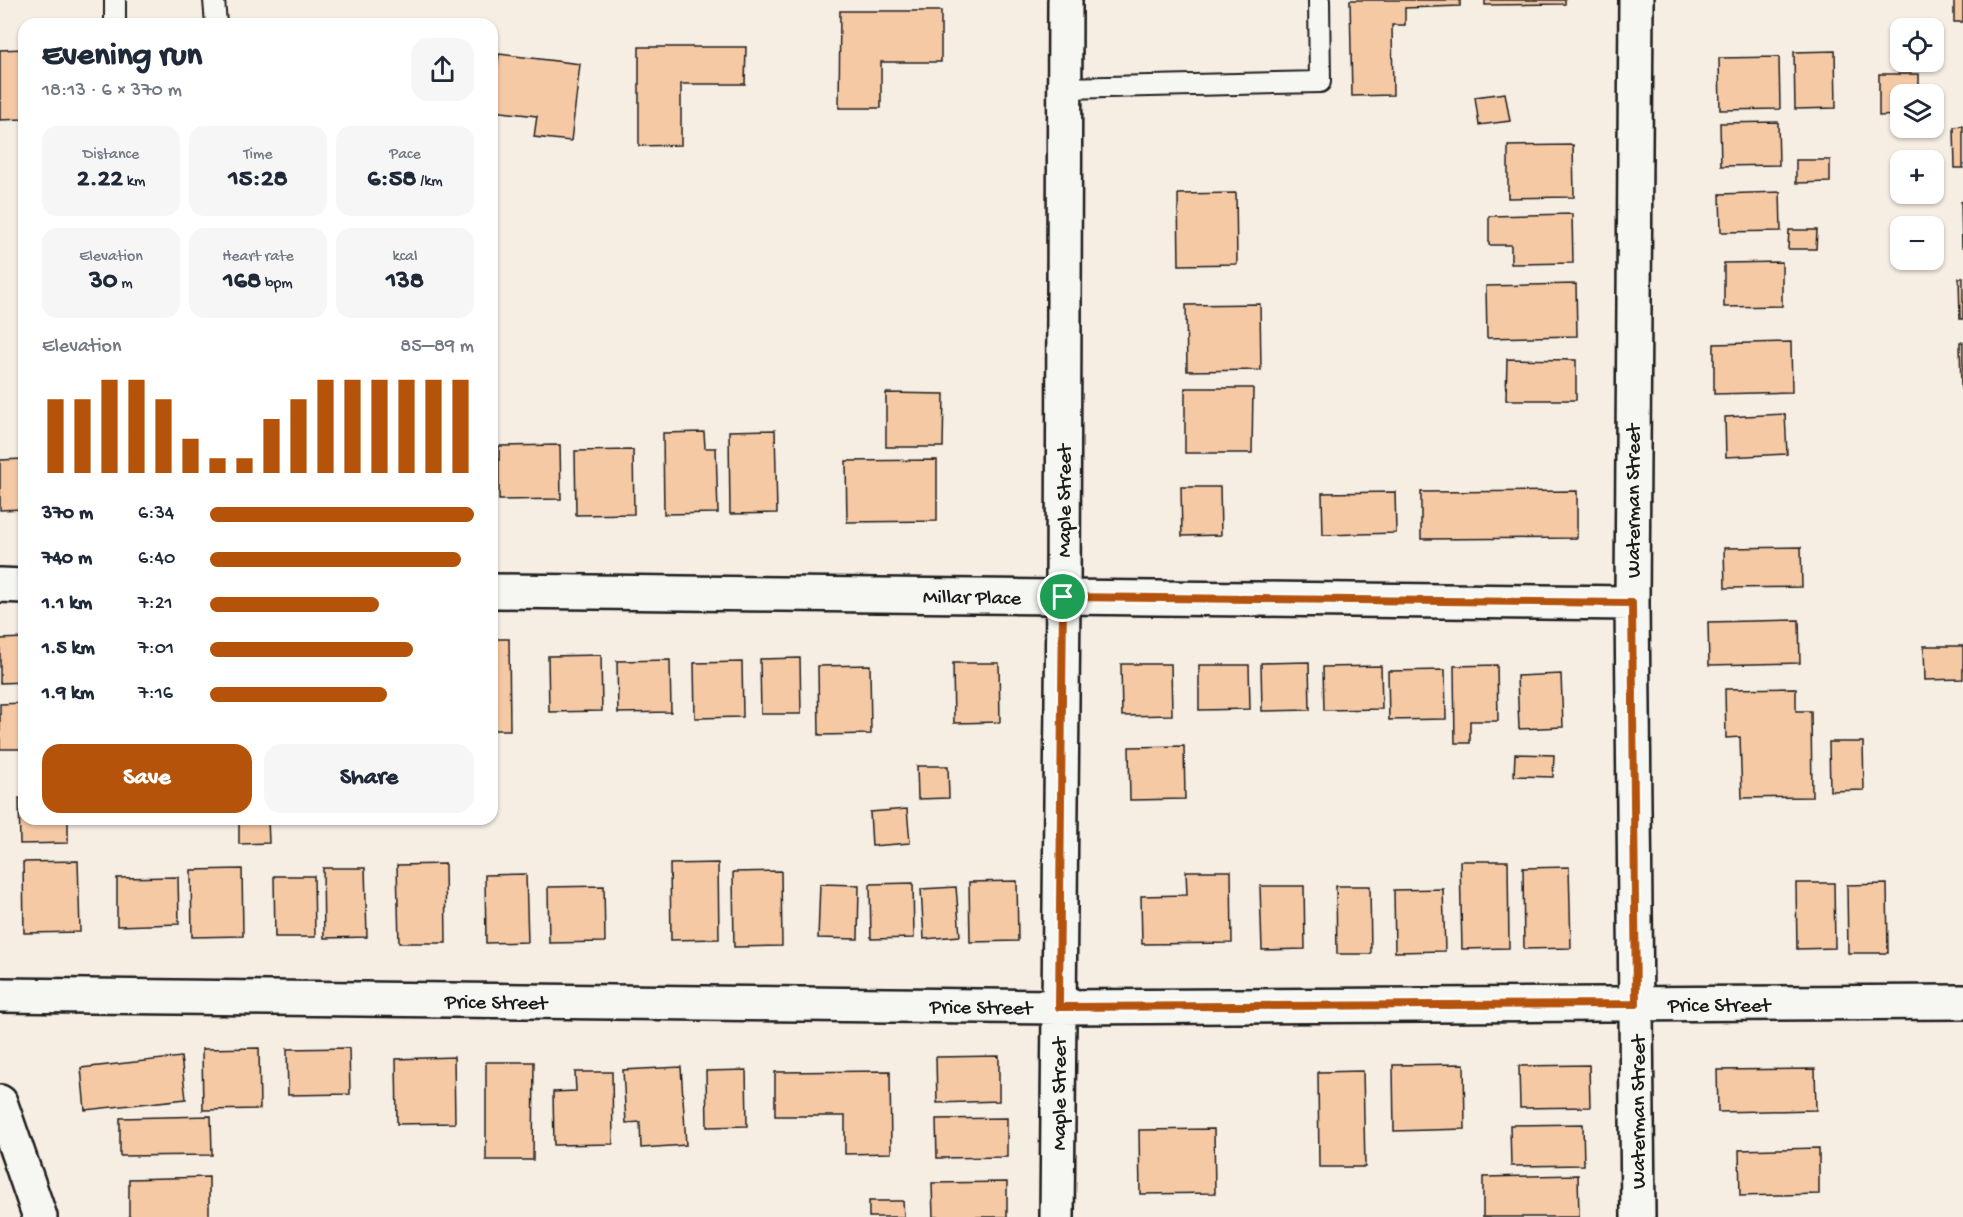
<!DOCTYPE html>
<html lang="en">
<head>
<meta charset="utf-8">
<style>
  :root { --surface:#fff; --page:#f6f6f7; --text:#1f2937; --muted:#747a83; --accent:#b45309 }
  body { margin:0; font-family:"Gochi Hand",sans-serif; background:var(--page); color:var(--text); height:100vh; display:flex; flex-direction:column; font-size:22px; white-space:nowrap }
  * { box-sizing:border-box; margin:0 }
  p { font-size:20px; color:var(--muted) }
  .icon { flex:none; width:33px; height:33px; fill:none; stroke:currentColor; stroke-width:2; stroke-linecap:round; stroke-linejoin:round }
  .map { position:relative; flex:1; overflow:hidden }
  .side { position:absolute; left:18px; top:18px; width:480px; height:807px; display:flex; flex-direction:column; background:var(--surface); border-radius:18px; box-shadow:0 2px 4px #0004 }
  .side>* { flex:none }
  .fabs { position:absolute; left:1890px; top:18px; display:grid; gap:12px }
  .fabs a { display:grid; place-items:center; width:54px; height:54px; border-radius:12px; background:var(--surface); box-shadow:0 2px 4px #0004; font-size:30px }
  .pin { position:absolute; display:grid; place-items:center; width:51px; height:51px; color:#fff; margin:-26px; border:3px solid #fff; border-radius:50%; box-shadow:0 2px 6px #0007 }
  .round { display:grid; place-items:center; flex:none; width:63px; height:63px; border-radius:18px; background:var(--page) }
  .overview { display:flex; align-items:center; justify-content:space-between; height:102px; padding:0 24px }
  h1 { font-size:33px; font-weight:700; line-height:45px }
  .stats { display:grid; grid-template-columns:repeat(3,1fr); gap:9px; height:102px; padding:6px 24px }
  .stats div { display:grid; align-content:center; border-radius:15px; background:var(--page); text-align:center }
  .stats b { font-size:26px; font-weight:700 }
  .stats small { font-size:16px; font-weight:400 }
  .stats p { font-size:16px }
  .chart { height:168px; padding:12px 24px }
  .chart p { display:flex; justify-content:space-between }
  .chart svg { width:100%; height:108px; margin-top:6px; stroke:var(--accent); stroke-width:6 }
  .button { display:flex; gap:12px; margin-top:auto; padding:12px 24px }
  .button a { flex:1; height:69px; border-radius:18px; background:var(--accent); color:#fff; font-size:24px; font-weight:700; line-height:69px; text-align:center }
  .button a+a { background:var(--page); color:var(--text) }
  ul { padding:0 24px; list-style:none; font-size:20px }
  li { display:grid; grid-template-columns:96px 72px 1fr; align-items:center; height:45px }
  li i { height:15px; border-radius:8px; background:var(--accent) }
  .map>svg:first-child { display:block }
  .building { fill:#f6c9a5; stroke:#1c1c1c; stroke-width:1.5 }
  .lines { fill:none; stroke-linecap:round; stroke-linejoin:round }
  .service-casing { stroke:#1c1c1c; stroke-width:24 }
  .minor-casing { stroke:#1c1c1c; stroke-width:38 }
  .tertiary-casing { stroke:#1c1c1c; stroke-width:38 }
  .service { stroke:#f6f6f2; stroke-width:20 }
  .minor { stroke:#f6f6f2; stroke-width:33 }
  .tertiary { stroke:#f6f6f2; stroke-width:33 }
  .route-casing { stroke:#fff; stroke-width:12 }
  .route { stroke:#b45309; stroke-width:8 }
  .labels { text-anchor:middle; stroke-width:5; stroke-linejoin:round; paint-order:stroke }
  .street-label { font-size:21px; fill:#1c1c1c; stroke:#f6f6f2 }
</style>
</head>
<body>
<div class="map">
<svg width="1963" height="1217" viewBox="0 0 1963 1217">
  <rect width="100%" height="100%" fill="#f6ede3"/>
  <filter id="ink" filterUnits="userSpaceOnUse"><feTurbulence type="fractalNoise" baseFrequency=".0167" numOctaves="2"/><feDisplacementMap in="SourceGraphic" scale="12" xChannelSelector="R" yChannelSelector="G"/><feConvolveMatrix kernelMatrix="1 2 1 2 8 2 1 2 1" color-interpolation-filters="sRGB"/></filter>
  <g filter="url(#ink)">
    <!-- building -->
    <path class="building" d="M1350,0H1460V6L1405,8V25H1392L1393,95L1352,96Z
      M1485,0H1565V4L1485,5Z
      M1954,0H1963V22H1954Z
      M840,11H941V62H881V108H839Z
      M639,47H746L745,84H681V145L639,146Z
      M24,49V119L0,120V50Z
      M1835,51L1836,108L1795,109L1794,52Z
      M499,54L580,64L571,141L534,137L537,116L492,111Z
      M1779,57L1780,109L1720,110L1719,58Z
      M1879,74H1919V94H1900V115L1879,116Z
      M1505,93L1510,121L1479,125L1475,97Z
      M1778,122L1779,165L1721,166L1720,123Z
      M1963,126V168H1955L1954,127Z
      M1573,145L1574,197L1508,198V146Z
      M1796,160H1830V182L1796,183Z
      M1780,192L1781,231L1721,232L1720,194Z
      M1236,193L1237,264L1179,265L1178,194Z
      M1963,201V247H1962L1961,202Z
      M1572,214L1573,263L1511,264V245H1489V216Z
      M1789,230H1817L1816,249H1788Z
      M1782,262V306L1724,307V263Z
      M1959,278H1963V319H1960Z
      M1576,284L1577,336L1487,338L1486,286Z
      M1260,304L1261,370L1187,371L1186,305Z
      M1791,342L1792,392L1714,394V344Z
      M1960,342H1963V389H1961Z
      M1507,359L1576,360V400H1506Z
      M1185,388H1253L1252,453H1185Z
      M886,393L944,394L943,447H886Z
      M1785,414L1787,454L1726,457L1725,417Z
      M775,430L777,513L730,514L729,431Z
      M704,432L705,448H716L718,513L664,514L663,433Z
      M560,445L561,499L499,500V446Z
      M633,450L634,514L576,515L575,451Z
      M24,459V509L0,510V460Z
      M937,460V521L847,522L846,461Z
      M1181,487H1220L1221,535L1182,536Z
      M1577,491V538L1421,539V492Z
      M1395,492L1396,533L1323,535L1322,493Z
      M1801,547L1802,587L1725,588L1724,548Z
      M1799,620L1800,663L1709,665L1708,622Z
      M24,638V682L0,683V639Z
      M492,639H509L510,730H492Z
      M1924,646H1963V679L1925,680Z
      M601,655L602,711L549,712L548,656Z
      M800,658L801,714H761L760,659Z
      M670,660L671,712L618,713L617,661Z
      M742,662L743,717L695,718L694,663Z
      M1309,662L1310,710L1262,711L1261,663Z
      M953,663H999L1000,722L954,723Z
      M1121,664H1171L1172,715L1122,716Z
      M870,665L871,734L819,735L818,666Z
      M1199,665H1249L1250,709L1199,710Z
      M1497,665L1498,721H1470V743H1455L1454,666Z
      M1381,666L1382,709L1324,710L1323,667Z
      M1445,670L1446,719L1389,720L1388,671Z
      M1561,674L1563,727L1519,729L1517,676Z
      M1796,688V711H1811L1812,797L1742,798L1740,737L1726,738L1725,689Z
      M24,703V749H0V704Z
      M1829,742H1863L1864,790L1830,791Z
      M1184,746L1185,799L1130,800L1129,747Z
      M1515,754L1554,755L1553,777L1514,776Z
      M917,766H948L949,798L918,799Z
      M19,798H24V819H68V843L20,844Z
      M907,809L910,843L872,846L870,812Z
      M239,819H268L269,843L239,844Z
      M78,861L80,932L24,933L23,862Z
      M1460,861H1508L1509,948L1462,949Z
      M718,863L719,939L671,940L670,864Z
      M445,864L446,943H399L397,865Z
      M1569,867L1571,948L1524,949L1523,868Z
      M323,868H365L367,937L324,938Z
      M242,869L243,936L192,937L191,870Z
      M781,871L782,946L734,947L733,872Z
      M1186,871H1231L1232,943L1142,944L1141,896L1187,895Z
      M526,874L528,942L486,943L485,875Z
      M274,876H314L315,937H275Z
      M178,877L179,924L117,926V878Z
      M1017,881L1018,941L970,942L969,882Z
      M913,883L914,938L871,939L870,884Z
      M1796,883H1834L1835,948L1797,949Z
      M820,884L859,885L858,939L818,938Z
      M1887,884L1888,953H1848L1847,885Z
      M604,886L605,942L549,943L548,887Z
      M1260,886H1304L1305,949L1262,950Z
      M1336,886H1370L1371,954H1337Z
      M956,887L960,936L924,939L921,889Z
      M1443,889L1445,951L1395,952L1394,890Z
      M259,1048L260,1109L203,1110L202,1049Z
      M349,1048L350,1094L288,1095L287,1049Z
      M999,1056V1101L937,1103L936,1057Z
      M181,1057L186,1099L85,1110L81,1068Z
      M454,1057L455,1123L397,1124L396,1059Z
      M486,1062H534L533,1160H486Z
      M1464,1064L1465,1129L1394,1131L1393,1065Z
      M1589,1065L1590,1107L1520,1108L1519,1066Z
      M681,1067L686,1145L641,1148L640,1122L626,1123L623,1070Z
      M1815,1069L1816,1110L1718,1112L1717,1070Z
      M746,1070L747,1126L707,1127L706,1071Z
      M890,1071L891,1153L845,1154V1116H775V1072Z
      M1363,1071L1365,1167H1319L1318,1072Z
      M575,1072H612L613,1144L554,1145L553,1092L576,1091Z
      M211,1116L212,1155L120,1156V1118Z
      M1007,1118V1157L937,1158L936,1119Z
      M1583,1124L1584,1165L1511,1166L1510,1125Z
      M1214,1129L1215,1193L1140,1194L1139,1130Z
      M1819,1148V1194L1740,1196L1739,1150Z
      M1578,1175L1579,1217H1483V1177Z
      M209,1177V1217H129V1179Z
      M1007,1182V1217H933L932,1183Z
      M869,1201H903L904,1217H869Z"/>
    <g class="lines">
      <defs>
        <path id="service" d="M115,0V24
          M214,0L216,24
          M1064,88L1320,82L1319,0"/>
        <path id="minor" d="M1636,0L1632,603L1638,1217
          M0,585L24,586
          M492,591L1632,603
          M0,995L1059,1007L1963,1002
          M1057,1217L1063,597L1065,0"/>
        <path id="tertiary" d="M0,1102L40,1217"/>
      </defs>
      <!-- service casing -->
      <use href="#service" class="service-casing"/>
      <!-- minor casing -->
      <use href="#minor" class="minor-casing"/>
      <!-- tertiary casing -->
      <use href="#tertiary" class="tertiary-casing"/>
      <!-- service -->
      <use href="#service" class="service"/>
      <!-- minor -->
      <use href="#minor" class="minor"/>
      <!-- tertiary -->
      <use href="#tertiary" class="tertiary"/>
    </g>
  </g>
  <g class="lines" filter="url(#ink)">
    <defs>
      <path id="route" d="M1063,597L1632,603L1636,1004L1059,1007Z"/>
    </defs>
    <!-- route casing -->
    <use href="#route" class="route-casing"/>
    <!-- route -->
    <use href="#route" class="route"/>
  </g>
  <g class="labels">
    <!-- street labels -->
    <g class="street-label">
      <text transform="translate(1063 501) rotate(-90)" y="7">Maple Street</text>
      <text transform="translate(1632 501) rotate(-90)" y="7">Waterman Street</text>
      <text transform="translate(972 596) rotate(1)" y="7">Millar Place</text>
      <text transform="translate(496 1001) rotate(1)" y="7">Price Street</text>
      <text x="1719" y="1011">Price Street</text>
      <text transform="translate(981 1006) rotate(1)" y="7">Price Street</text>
      <text transform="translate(1058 1094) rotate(-90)" y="7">Maple Street</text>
      <text transform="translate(1637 1112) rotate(-90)" y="7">Waterman Street</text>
    </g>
  </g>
</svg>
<div class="fabs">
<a><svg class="icon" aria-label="locate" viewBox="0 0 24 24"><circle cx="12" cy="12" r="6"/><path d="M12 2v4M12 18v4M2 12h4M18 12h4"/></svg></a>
<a><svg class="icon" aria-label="layers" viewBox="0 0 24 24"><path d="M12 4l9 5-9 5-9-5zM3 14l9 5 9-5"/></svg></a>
<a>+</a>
<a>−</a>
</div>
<div class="pin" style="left:1063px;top:597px;background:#1e9e55"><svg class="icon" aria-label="arrive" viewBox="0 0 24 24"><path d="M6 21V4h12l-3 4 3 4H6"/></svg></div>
<section class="side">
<div class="overview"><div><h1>Evening run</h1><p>18:13 · 6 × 370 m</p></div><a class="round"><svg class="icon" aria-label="share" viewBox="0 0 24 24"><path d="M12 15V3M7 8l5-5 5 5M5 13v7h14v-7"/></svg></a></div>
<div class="stats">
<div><p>Distance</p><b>2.22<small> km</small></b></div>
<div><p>Time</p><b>15:28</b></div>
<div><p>Pace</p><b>6:58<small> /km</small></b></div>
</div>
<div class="stats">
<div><p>Elevation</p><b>30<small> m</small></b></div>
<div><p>Heart rate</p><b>168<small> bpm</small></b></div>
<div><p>kcal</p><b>138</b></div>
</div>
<div class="chart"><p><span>Elevation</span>85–89 m</p>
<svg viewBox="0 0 160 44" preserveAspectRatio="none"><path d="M5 44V14M15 44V14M25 44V6M35 44V6M45 44V14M55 44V30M65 44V38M75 44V38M85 44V22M95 44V14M105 44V6M115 44V6M125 44V6M135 44V6M145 44V6M155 44V6"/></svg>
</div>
<ul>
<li><b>370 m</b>6:34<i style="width:100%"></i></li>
<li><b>740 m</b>6:40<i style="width:95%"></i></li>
<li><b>1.1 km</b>7:21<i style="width:64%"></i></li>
<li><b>1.5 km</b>7:01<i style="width:77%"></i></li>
<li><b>1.9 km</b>7:16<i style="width:67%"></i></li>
</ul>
<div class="button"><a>Save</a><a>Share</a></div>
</section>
</div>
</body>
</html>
